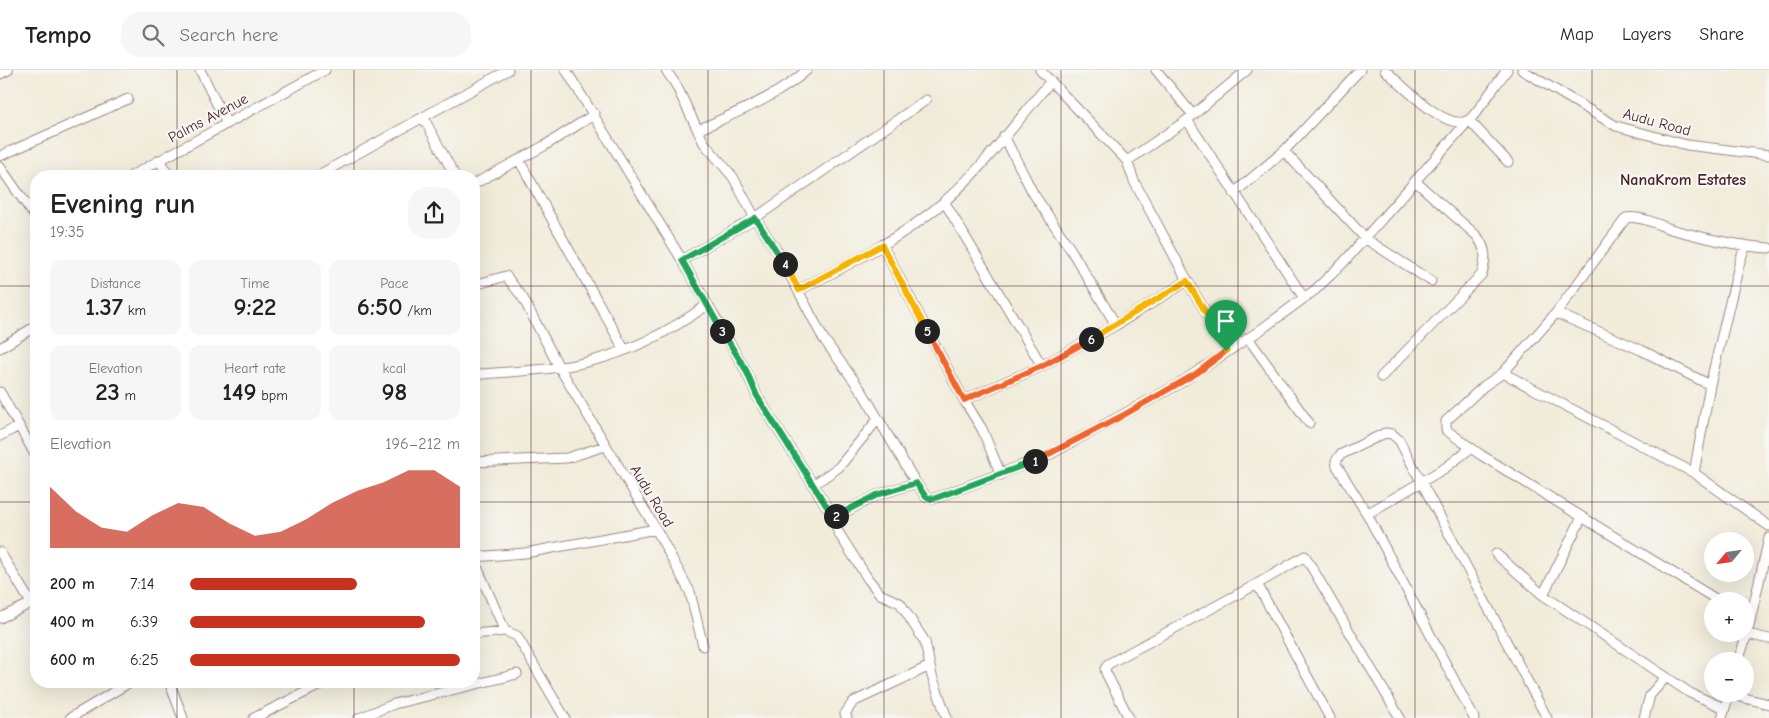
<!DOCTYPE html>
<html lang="en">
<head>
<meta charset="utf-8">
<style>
  :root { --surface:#fff; --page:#f6f6f6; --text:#222; --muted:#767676; --line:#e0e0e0; --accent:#c8321e }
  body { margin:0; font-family:"Comic Neue",sans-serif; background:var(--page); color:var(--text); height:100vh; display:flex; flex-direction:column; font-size:19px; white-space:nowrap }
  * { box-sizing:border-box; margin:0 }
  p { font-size:16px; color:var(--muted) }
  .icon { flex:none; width:28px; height:28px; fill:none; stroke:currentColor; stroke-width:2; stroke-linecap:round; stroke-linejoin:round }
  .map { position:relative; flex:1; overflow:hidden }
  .sheet { position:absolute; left:30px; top:100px; width:450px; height:518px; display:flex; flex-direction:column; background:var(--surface); border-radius:20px; box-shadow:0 5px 20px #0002 }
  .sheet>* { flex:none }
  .needle { width:32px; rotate:241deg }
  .tools { position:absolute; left:1704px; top:462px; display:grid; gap:10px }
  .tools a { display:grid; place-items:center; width:50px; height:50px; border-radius:50%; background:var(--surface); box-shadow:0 5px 20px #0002; font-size:25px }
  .pin { position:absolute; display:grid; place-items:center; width:42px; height:42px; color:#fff; margin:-51px -21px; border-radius:50% 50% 50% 0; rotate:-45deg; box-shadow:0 0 5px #0007 }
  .pin .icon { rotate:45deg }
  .km { position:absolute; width:25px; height:25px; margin:-12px; border-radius:50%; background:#222; color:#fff; font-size:14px; line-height:25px; text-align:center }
  .round { display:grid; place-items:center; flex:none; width:52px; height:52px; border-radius:20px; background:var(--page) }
  .headline { display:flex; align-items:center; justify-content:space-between; height:85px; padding:0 20px }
  h1 { font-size:28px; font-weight:800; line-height:38px }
  .figures { display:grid; grid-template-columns:repeat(3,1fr); gap:8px; height:85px; padding:5px 20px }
  .figures div { display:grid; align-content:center; border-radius:12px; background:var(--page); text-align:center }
  .figures b { font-size:25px; font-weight:800 }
  .figures small { font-size:14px; font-weight:400 }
  .figures p { font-size:14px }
  .chart { height:140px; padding:10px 20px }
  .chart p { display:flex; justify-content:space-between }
  .chart svg { width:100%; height:90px; margin-top:5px; fill:var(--accent); opacity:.7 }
  ul { padding:0 20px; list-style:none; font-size:16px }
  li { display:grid; grid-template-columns:80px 60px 1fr; align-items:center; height:38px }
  li i { height:12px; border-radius:6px; background:var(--accent) }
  header { display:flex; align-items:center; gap:30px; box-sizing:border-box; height:70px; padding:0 25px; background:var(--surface); border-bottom:1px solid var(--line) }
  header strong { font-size:24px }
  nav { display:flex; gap:28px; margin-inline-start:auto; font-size:18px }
  .search { width:350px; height:45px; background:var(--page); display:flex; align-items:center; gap:12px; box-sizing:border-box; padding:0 18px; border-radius:20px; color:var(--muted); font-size:19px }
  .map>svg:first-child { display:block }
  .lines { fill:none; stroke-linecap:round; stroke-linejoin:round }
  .minor-casing { stroke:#9e8682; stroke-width:11 }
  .minor { stroke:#fff; stroke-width:9 }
  .split-1-casing { stroke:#fff; stroke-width:10 }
  .split-2-casing { stroke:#fff; stroke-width:10 }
  .split-3-casing { stroke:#fff; stroke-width:10 }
  .split-4-casing { stroke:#fff; stroke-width:10 }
  .split-5-casing { stroke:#fff; stroke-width:10 }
  .split-6-casing { stroke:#fff; stroke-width:10 }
  .split-7-casing { stroke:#fff; stroke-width:10 }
  .split-1 { stroke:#f0652b; stroke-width:6 }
  .split-2 { stroke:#22a559; stroke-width:6 }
  .split-3 { stroke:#22a559; stroke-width:6 }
  .split-4 { stroke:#22a559; stroke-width:6 }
  .split-5 { stroke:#f5b400; stroke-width:6 }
  .split-6 { stroke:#f0652b; stroke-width:6 }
  .split-7 { stroke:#f5b400; stroke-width:6 }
  .grid { fill:none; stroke:#4a1f2b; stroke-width:1; stroke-opacity:0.55 }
  .labels { text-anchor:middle; stroke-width:4.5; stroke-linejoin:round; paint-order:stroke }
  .street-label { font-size:15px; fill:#4a1f2b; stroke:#f6f6f2 }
  .neighbourhood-label { font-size:16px; font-weight:bold; fill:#4a1f2b; stroke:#f6f6f2 }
</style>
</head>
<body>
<header>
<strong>Tempo</strong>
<div class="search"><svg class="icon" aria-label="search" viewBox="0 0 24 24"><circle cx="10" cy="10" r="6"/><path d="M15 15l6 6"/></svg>Search here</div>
<nav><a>Map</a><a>Layers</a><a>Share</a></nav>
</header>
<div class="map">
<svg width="1769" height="648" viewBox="0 0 1769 648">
  <rect width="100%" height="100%" fill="#f6f6f2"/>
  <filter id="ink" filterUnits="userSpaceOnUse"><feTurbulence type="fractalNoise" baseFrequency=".02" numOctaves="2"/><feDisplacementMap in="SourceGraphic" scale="10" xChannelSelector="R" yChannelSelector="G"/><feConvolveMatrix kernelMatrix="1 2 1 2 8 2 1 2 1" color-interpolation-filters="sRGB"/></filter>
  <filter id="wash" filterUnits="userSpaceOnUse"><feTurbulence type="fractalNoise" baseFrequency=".0096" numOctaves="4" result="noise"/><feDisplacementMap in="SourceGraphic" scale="20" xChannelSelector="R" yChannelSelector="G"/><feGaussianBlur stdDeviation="1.12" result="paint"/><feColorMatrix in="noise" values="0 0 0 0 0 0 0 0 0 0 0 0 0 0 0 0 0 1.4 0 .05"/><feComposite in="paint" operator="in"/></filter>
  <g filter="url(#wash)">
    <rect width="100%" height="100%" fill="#f1ecda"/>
  </g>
  <g filter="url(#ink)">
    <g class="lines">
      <defs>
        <path id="minor" d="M200,0L227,54
          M566,0L682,190L746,301L757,326L834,448L838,462L868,509L880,524L900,533L925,572L932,606L947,648
          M666,0L676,15L704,73L733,107L755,148L926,30
          M1040,0L1127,91L1134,111L1192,219L1225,275L1226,281
          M1156,0L1193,45
          M1385,0C1400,13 1449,66 1470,49C1479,41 1497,12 1507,0
          M1522,0L1616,56L1687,75L1769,85
          M0,4L8,0
          M423,47L455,106
          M1187,50L1304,228
          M698,60C735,43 777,27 807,0
          M1004,66L1033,123L1071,180L1116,255
          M1284,81L1366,169L1431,211
          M0,86L128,29
          M159,90L169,106
          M519,90L624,279
          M1127,91L1187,50L1247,0
          M0,97L36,148
          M131,106L325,0
          M317,106L508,0
          M474,114L544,76L595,44
          M1234,123L1284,81L1360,0
          M944,131L1042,296
          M882,175L964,330L982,359L1001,405
          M682,190L755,148L779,184L823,268L863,323L916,413L926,427L933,429L1047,386L1177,315L1259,261L1315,220L1344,192L1469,50L1508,92
          M474,215L506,206L523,228L559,297L656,459L690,522L703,576
          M799,220C849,194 902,168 945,131C985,96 1017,51 1051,11
          M1556,243L1641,280L1710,315
          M1248,268L1309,353
          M0,278L36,256
          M1503,303L1694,403L1769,456
          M474,305C511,301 550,301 587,292C630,282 672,260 707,235
          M1381,307L1482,204C1486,188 1487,180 1477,166L1415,111
          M0,322L36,386
          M964,330L1042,296L1116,255L1187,211
          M0,366L19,356
          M474,392L567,388L605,376
          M1694,403L1710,315L1740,191L1745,177
          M813,415L839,397L878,349
          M1367,444L1445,398L1471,378
          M834,448L877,425L916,413
          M0,482L31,533
          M1496,484L1543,525L1690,623L1724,638
          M474,487L525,483L656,459
          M474,490L505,561
          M1257,514L1330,648
          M1543,525L1582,447
          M1719,531L1481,385L1446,360V351L1484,316L1503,303L1556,243L1626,148C1641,145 1660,156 1674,160C1705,168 1737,176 1769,178
          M0,548L36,531
          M474,564L505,561L517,566L565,648
          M1747,564L1769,569
          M1738,591L1747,564L1769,468
          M169,611L183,648
          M1740,627L1769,634
          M70,648L132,611
          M254,648L328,611
          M359,648L394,634L517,604
          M847,648L845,644L853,632L930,596
          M1129,648L1106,603L1105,599L1108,594L1257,514L1305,486L1400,648
          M1474,648L1367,444L1337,396L1336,391L1340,385L1385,363L1392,364L1399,370L1547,648
          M1644,648L1650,625L1666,607
          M1722,648L1729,624"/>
      </defs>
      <!-- minor casing -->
      <use href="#minor" class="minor-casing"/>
      <!-- minor -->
      <use href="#minor" class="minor"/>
    </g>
  </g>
  <g class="lines" filter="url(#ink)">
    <defs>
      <path id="split-1" d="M1035,391L1122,346L1197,303L1226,281"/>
      <path id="split-2" d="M836,446L877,425L916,413L926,427L933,429L1035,391"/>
      <path id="split-3" d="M722,261L746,300L757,326L834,448L836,446"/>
      <path id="split-4" d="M722,261L682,190L755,148L785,194"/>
      <path id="split-5" d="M785,194L799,220L882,175L927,261"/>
      <path id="split-6" d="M927,261L964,330L1042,296L1091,269"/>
      <path id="split-7" d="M1091,269L1187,211L1225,275L1226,281"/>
    </defs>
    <!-- split-1 casing -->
    <use href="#split-1" class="split-1-casing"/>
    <!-- split-2 casing -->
    <use href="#split-2" class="split-2-casing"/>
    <!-- split-3 casing -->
    <use href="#split-3" class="split-3-casing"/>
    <!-- split-4 casing -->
    <use href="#split-4" class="split-4-casing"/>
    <!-- split-5 casing -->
    <use href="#split-5" class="split-5-casing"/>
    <!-- split-6 casing -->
    <use href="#split-6" class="split-6-casing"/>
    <!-- split-7 casing -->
    <use href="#split-7" class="split-7-casing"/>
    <!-- split-1 -->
    <use href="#split-1" class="split-1"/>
    <!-- split-2 -->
    <use href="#split-2" class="split-2"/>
    <!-- split-3 -->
    <use href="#split-3" class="split-3"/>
    <!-- split-4 -->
    <use href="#split-4" class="split-4"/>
    <!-- split-5 -->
    <use href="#split-5" class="split-5"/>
    <!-- split-6 -->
    <use href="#split-6" class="split-6"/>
    <!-- split-7 -->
    <use href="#split-7" class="split-7"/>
  </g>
  <!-- grid -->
  <path class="grid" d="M177,0V106M354,0V106M531,0V648M708,0V648M884,0V648M1061,0V648M1238,0V648M1415,0V648M1592,0V648M0,216H36M474,216H1769M0,432H36M474,432H1769M177,611V648M354,611V648"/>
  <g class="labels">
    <!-- street labels -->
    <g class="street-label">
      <text transform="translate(208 48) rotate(-28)" y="5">Palms Avenue</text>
      <text transform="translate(1657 52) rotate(15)" y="5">Audu Road</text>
      <text transform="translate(652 426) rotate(59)" y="5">Audu Road</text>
    </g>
    <!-- neighbourhood labels -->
    <g class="neighbourhood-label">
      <text x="1683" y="115">NanaKrom Estates</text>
    </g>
  </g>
</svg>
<div class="tools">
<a><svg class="needle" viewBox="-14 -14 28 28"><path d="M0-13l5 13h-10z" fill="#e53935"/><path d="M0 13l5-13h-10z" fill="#767676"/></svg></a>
<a>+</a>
<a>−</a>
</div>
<div class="pin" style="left:1226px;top:281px;background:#1e9e55"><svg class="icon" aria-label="arrive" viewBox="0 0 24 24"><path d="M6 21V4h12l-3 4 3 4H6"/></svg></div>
<b class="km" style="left:1035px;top:391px">1</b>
<b class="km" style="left:836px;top:446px">2</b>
<b class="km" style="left:722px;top:261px">3</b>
<b class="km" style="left:785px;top:194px">4</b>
<b class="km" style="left:927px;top:261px">5</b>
<b class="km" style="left:1091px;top:269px">6</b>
<section class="sheet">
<div class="headline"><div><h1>Evening run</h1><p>19:35</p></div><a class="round"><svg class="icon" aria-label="share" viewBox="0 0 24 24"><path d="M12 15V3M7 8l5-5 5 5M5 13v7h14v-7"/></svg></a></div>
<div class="figures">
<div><p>Distance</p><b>1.37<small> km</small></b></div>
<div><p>Time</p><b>9:22</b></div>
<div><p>Pace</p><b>6:50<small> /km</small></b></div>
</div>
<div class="figures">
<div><p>Elevation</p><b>23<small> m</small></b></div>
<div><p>Heart rate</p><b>149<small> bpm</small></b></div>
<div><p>kcal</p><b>98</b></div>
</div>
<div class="chart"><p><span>Elevation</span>196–212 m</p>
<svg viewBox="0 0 160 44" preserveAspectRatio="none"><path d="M0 44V14L10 26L20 34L30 36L40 28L50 22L60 24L70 32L80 38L90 36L100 30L110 22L120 16L130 12L140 6L150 6L160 14V44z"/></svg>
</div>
<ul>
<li><b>200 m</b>7:14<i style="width:62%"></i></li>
<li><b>400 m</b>6:39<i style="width:87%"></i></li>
<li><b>600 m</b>6:25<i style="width:100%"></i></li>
</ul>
</section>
</div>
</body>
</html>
